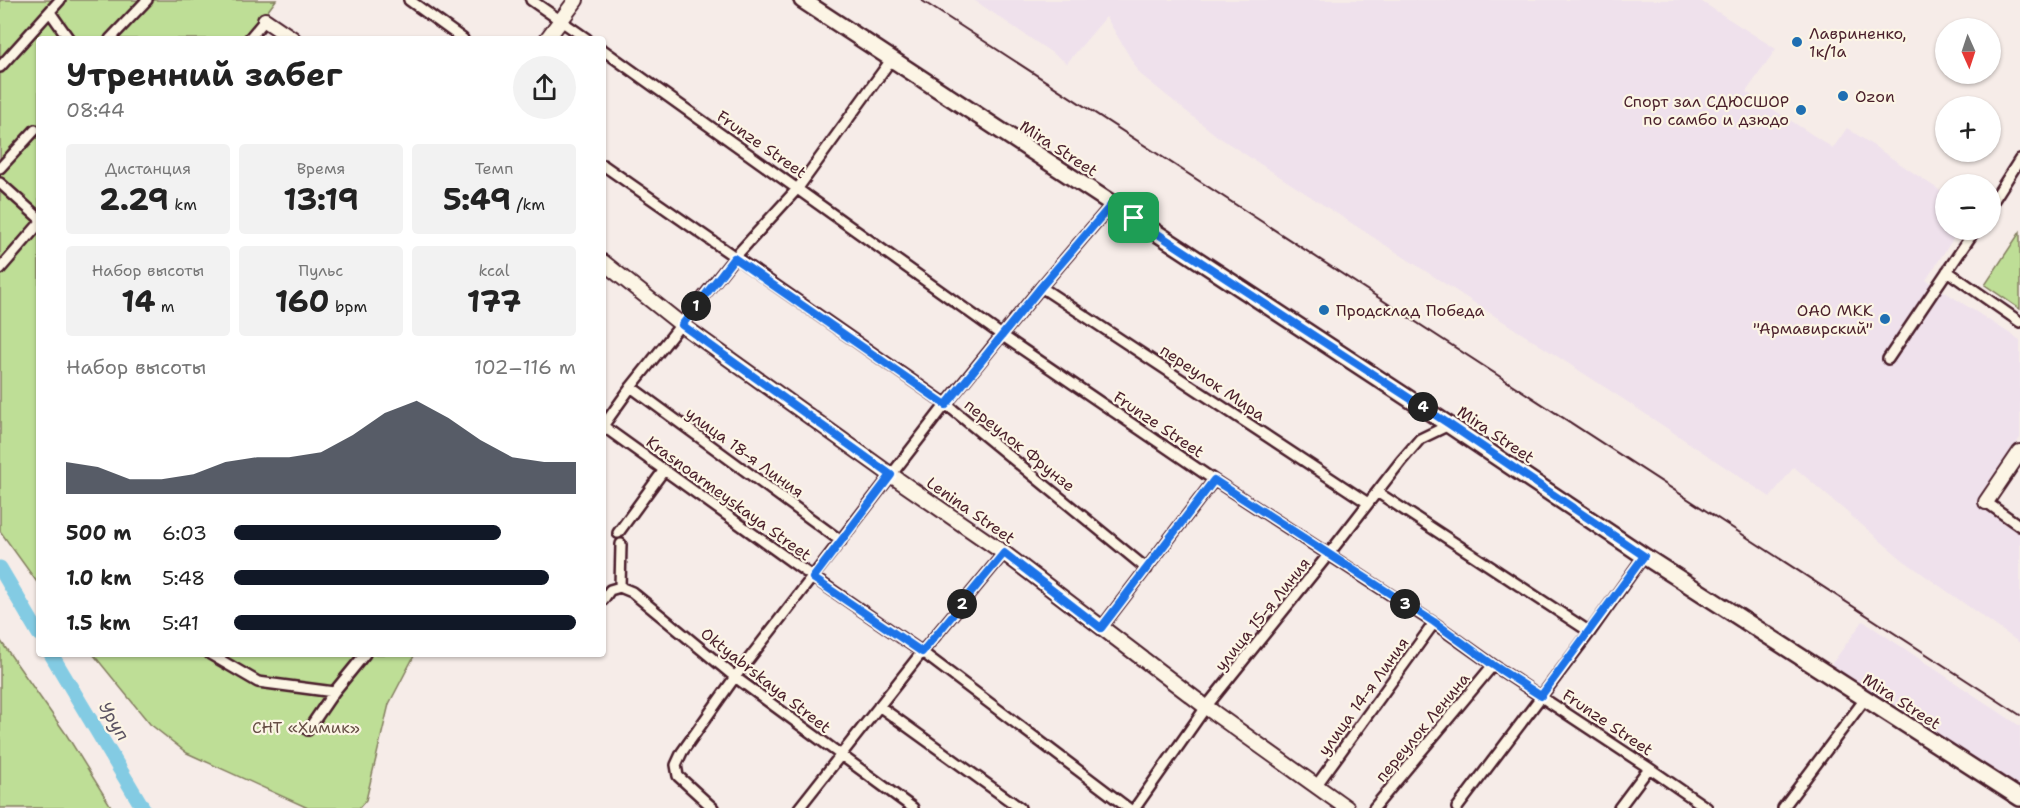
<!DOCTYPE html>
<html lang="ru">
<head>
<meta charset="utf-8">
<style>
  :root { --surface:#fff; --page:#f2f2f2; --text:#222; --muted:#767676; --accent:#111827 }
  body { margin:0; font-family:"Shantell Sans",sans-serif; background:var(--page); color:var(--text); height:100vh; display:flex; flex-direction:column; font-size:22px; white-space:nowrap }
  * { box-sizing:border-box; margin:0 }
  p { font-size:20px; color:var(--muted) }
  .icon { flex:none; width:33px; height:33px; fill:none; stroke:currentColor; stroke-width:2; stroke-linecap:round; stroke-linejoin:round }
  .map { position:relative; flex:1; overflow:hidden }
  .sheet { position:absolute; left:36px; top:36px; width:570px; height:621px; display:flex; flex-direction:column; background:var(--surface); border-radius:6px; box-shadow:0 2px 4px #0004 }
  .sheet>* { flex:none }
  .needle { width:39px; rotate:177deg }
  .controls { position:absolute; left:1935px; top:18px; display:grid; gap:12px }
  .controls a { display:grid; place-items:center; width:66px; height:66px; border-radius:50%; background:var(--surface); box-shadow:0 2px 4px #0004; font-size:30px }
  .pin { position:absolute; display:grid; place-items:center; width:51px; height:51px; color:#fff; margin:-26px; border-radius:12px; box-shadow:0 3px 9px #0006 }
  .km { position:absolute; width:30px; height:30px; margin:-15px; border-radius:50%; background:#222; color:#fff; font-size:16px; line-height:30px; text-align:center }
  .round { display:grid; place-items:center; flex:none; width:63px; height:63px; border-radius:32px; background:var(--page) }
  .headline { display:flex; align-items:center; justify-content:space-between; height:102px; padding:0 30px }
  h1 { font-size:33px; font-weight:700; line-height:45px }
  .stats { display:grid; grid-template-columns:repeat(3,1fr); gap:9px; height:102px; padding:6px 30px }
  .stats div { display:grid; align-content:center; border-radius:6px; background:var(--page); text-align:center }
  .stats b { font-size:30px; font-weight:700 }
  .stats small { font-size:16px; font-weight:400 }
  .stats p { font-size:16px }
  .chart { height:168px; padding:12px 30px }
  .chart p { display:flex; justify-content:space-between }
  .chart svg { width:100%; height:108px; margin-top:6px; fill:var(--accent); opacity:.7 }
  ul { padding:0 30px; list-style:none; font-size:20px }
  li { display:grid; grid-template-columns:96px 72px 1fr; align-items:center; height:45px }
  li i { height:15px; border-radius:8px; background:var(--accent) }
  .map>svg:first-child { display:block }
  .built { fill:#efe1ec }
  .green { fill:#bede96; stroke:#847e60; stroke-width:1.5 }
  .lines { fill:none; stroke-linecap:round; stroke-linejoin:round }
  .river { stroke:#83cbe3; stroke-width:15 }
  .street-casing { stroke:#4a1f2b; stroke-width:14 }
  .secondary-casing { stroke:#4a1f2b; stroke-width:18 }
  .primary-casing { stroke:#4a1f2b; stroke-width:20 }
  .street { stroke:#fcf5e5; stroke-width:9 }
  .secondary { stroke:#fcf5e5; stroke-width:14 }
  .primary { stroke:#fcf5e5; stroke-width:15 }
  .rail { stroke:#4a1f2b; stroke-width:2 }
  .route-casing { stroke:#fff; stroke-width:12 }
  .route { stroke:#1a73e8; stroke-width:8 }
  .poi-dot { fill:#1f6fb2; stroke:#fcf5e5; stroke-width:2 }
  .labels { text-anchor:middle; stroke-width:4.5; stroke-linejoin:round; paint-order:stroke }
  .poi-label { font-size:16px; fill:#4a1f2b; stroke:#fcf5e5; text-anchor:start }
  .street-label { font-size:16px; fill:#4a1f2b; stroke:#fcf5e5 }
  .park-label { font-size:16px; fill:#674f46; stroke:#fcf5e5 }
  .water-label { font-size:18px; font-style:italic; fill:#5b5362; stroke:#fcf5e5 }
</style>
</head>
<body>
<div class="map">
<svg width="2020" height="808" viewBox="0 0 2020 808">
  <rect width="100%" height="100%" fill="#f6ece8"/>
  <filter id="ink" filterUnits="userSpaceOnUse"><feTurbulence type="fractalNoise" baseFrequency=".0167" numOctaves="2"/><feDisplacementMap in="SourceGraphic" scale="12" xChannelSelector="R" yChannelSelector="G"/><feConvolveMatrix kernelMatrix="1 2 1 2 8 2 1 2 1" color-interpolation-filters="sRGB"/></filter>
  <g filter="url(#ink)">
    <!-- built -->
    <path class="built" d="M974,0H1699L1776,49L1746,92L1833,148L1847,128L1945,194L1946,230H1959L1926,280L2020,340V438L1977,503L2020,534V643L1903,560L1794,467L1770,497L1623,399L1217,136L1140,74L1106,17L1067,63Z
      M1863,621L2020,726V788L1831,665Z"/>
    <!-- green -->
    <path class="green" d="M0,0H276L262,19L241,39H39V585L0,531Z
      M2020,232V309L1985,285Z
      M0,640L66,734L112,808H0Z
      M93,654H415L389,704L366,800L359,808H308L187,753L150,724Z"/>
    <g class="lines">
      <!-- river -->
      <path class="river" d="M0,568L39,634
        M51,654L143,808"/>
      <defs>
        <path id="street" d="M409,0L463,39
          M531,0L587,39
          M50,12L69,39
          M110,39L147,0
          M249,39L265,20
          M603,50L1003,336L1214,480L1434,623L1493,665L1649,768L1707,808
          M0,67L60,0
          M603,165L946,404L1147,569
          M0,168L35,130
          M0,183L39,218
          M1990,206L2020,159
          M0,269L39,224
          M1947,271L2020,322
          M1041,287L1368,503
          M1888,359L1975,230
          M631,387L841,541
          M603,426L813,577L922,652L1128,808
          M603,426L631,387L734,258L798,188L891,60
          M1377,492L1590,632
          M1986,502L2020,526
          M618,533L664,470
          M620,587L621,544
          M603,600L610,590L620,587L632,592L735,677L913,808
          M1101,628L1214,480
          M210,654L258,682L334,692
          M879,706L1020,808
          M308,730L334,692L365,654
          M1316,786L1434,623
          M713,808L678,776L676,765L682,752L735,677L946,404L1041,287L1112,204
          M799,808L922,652L1004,553
          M1135,808L1206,707L1328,555L1401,461L1420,439L1449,425
          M1374,808L1493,665
          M1457,808L1590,632L1644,556
          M1619,808L1649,768
          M1783,808L1865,699"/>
        <path id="secondary" d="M265,20L293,39
          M547,39L576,0
          M603,262L682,325L891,475L1004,553L1206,707L1347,808
          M1986,502L2020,452"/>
        <path id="primary" d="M802,0L1449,425L1644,556L2020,798"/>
      </defs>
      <!-- street casing -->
      <use href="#street" class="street-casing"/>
      <!-- secondary casing -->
      <use href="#secondary" class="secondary-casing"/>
      <!-- primary casing -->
      <use href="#primary" class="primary-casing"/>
      <!-- street -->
      <use href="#street" class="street"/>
      <!-- secondary -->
      <use href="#secondary" class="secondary"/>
      <!-- primary -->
      <use href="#primary" class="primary"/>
      <!-- rail -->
      <path class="rail" d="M921,0L2020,715"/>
    </g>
  </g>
  <g class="lines" filter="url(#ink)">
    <defs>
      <path id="route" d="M1112,204L1449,424L1644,556L1541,696L1493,665L1434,622L1214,480L1101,628L1004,553L922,652L813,578L891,475L682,325L734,258L946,405L1041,287Z"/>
    </defs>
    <!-- route casing -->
    <use href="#route" class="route-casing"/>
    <!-- route -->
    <use href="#route" class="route"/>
  </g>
  <!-- markers -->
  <g class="poi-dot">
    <circle cx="1797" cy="42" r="6"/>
    <circle cx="1843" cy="96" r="6"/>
    <circle cx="1801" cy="110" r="6"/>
    <circle cx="1324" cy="310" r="6"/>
    <circle cx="1885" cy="319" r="6"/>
  </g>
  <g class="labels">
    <!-- poi labels -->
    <g class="poi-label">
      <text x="1809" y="39">Лавриненко,<tspan x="1809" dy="18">1к/1а</tspan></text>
      <text x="1855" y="102">Ozon</text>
      <text x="1789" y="107" text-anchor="end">Спорт зал СДЮСШОР<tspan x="1789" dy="18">по самбо и дзюдо</tspan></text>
      <text x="1336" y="316">Продсклад Победа</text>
      <text x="1873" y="316" text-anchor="end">ОАО МКК<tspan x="1873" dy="18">"Армавирский"</tspan></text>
    </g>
    <!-- street labels -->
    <g class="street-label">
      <text transform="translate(762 144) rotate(35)" y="6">Frunze Street</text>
      <text transform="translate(1059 148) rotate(33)" y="6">Mira Street</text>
      <text transform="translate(1213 382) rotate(34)" y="6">переулок Мира</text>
      <text transform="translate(1159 424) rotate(34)" y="6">Frunze Street</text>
      <text transform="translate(1496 434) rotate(34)" y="6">Mira Street</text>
      <text transform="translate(1020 445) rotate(39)" y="6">переулок Фрунзе</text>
      <text transform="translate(745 452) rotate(36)" y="6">улица 18-я Линия</text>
      <text transform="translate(729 498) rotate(36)" y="6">Krasnoarmeyskaya Street</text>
      <text transform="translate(971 510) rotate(35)" y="6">Lenina Street</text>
      <text transform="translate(1262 614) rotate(-51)" y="6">улица 15-я Линия</text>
      <text transform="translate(766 680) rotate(38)" y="6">Oktyabrskaya Street</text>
      <text transform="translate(1363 696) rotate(-54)" y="6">улица 14-я Линия</text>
      <text transform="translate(1902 701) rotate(33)" y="6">Mira Street</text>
      <text transform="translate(1608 722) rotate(34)" y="6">Frunze Street</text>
      <text transform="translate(1422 727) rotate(-50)" y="6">переулок Ленина</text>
    </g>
    <!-- park labels -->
    <g class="park-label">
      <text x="306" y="733">СНТ «Химик»</text>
    </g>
    <!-- water labels -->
    <g class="water-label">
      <text transform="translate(114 721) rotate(59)" y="6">Уруп</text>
    </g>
  </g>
</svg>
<div class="controls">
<a><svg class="needle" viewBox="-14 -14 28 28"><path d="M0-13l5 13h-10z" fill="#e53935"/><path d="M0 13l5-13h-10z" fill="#767676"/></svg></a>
<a>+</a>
<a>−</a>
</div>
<div class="pin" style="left:1134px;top:218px;background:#1e9e55"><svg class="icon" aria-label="arrive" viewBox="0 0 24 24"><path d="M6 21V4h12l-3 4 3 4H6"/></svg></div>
<b class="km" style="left:696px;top:306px">1</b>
<b class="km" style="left:962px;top:604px">2</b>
<b class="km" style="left:1405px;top:604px">3</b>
<b class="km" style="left:1423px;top:407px">4</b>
<section class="sheet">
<div class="headline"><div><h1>Утренний забег</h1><p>08:44</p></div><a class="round"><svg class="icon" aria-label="share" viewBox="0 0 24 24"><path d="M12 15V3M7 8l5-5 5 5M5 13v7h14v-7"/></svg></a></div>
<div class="stats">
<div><p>Дистанция</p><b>2.29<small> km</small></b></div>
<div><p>Время</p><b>13:19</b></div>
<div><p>Темп</p><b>5:49<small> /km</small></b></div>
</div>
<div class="stats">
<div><p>Набор высоты</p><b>14<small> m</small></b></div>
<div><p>Пульс</p><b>160<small> bpm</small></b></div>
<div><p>kcal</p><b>177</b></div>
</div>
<div class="chart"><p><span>Набор высоты</span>102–116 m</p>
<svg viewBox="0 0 160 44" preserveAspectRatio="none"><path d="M0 44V31L10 33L20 38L30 38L40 36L50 31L60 29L70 29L80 27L90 20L100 11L110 6L120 13L130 22L140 29L150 31L160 31V44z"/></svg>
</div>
<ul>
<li><b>500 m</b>6:03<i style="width:78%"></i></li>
<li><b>1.0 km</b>5:48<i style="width:92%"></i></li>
<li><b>1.5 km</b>5:41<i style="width:100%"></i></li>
</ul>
</section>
</div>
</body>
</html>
